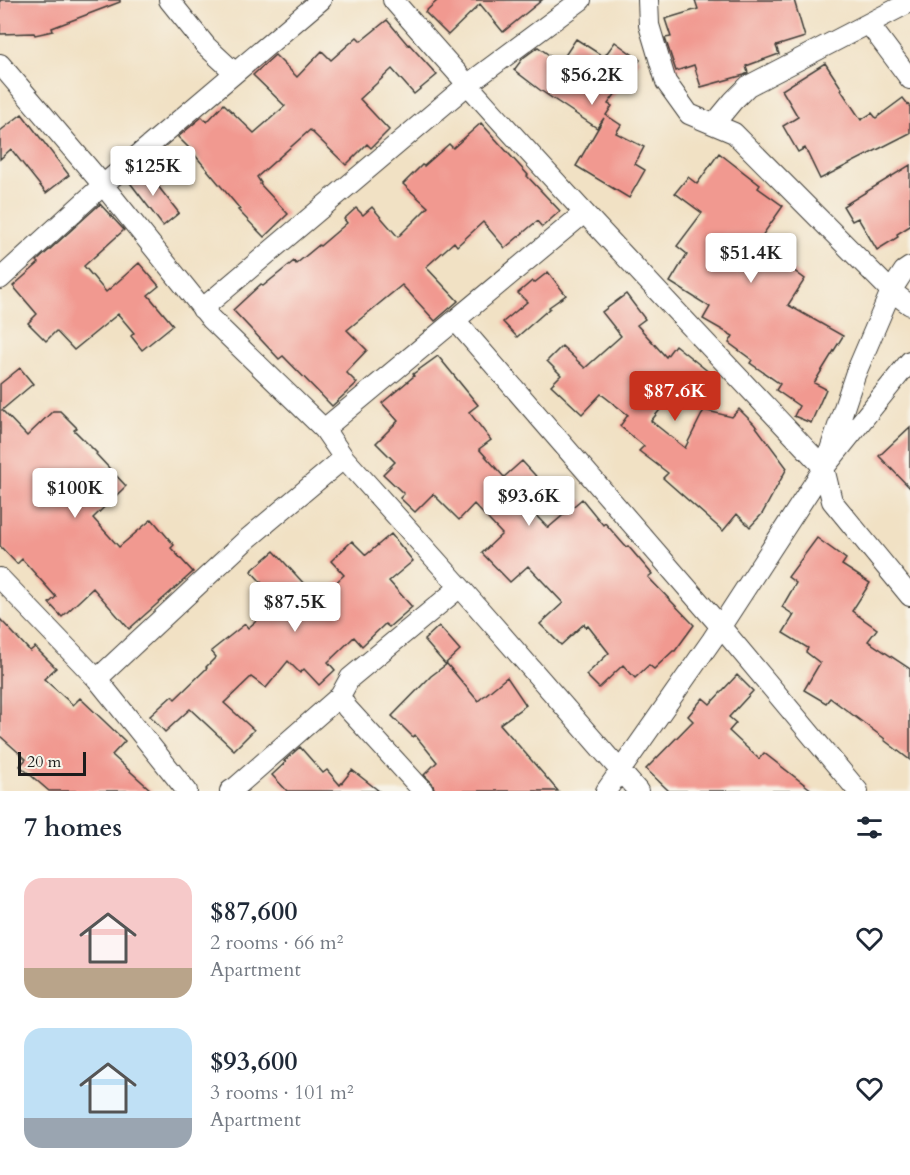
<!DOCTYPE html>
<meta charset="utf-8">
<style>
:root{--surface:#fff;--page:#f2f2f3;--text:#1f2937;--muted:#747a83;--accent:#c8321e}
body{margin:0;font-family:Cardo,serif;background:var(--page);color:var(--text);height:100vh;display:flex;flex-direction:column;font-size:22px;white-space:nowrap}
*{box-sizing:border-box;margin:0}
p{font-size:20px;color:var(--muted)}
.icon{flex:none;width:33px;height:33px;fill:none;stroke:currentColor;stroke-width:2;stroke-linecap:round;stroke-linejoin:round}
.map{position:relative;height:791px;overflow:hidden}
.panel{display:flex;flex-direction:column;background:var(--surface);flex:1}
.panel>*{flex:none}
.scale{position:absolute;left:18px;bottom:15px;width:68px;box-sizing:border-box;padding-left:6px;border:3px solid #1c1c1c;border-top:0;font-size:16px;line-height:21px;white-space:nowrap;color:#1c1c1c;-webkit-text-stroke:4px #f7f3e8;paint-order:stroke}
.price{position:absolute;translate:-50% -51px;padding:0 14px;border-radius:6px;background:#fff;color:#222;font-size:20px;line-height:39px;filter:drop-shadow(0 2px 3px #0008)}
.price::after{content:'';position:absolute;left:50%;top:36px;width:18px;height:14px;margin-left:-9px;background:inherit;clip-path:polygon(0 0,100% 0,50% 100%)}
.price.current{background:var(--accent);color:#fff}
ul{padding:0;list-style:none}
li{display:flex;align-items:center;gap:18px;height:150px;padding:0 24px}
li span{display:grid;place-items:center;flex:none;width:168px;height:120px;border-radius:18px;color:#555}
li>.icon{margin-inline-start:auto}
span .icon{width:72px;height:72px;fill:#fffc;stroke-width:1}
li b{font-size:26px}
h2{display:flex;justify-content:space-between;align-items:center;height:72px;padding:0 24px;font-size:26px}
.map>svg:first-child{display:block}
.building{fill:#f19990}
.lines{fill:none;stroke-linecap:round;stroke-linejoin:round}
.street-casing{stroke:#3c3a35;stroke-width:22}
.street{stroke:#fff;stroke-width:20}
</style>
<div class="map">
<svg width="910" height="791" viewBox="0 0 910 791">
<rect width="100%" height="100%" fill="#f7f3e8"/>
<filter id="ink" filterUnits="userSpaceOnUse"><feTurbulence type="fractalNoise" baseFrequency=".0167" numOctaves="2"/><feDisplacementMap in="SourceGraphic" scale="12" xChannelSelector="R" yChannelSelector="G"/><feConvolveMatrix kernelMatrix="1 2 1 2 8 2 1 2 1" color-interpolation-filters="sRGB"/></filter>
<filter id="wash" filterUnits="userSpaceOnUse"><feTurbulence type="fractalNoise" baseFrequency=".008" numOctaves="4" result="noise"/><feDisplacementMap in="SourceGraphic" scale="24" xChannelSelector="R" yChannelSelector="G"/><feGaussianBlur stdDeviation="1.35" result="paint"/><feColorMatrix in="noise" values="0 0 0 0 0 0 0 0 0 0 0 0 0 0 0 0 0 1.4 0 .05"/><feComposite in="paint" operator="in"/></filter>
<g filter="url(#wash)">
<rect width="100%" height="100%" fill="#f1e1c4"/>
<g id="blocks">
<!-- building -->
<path class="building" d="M0 0H120V2L52 28 53 31 35 35 34 33 0 34Z
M438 0H542L503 32 480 4 448 35 425 12Z
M695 0H794L805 37 776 46 779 54 746 66 748 73 744 75 701 87 694 65 676 71 665 38 671 37 665 19 698 9Z
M387 20 408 45 409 44 437 75 414 94 392 69 360 99 389 130 371 148 367 144 346 165 310 130 257 177 261 183 260 184 288 214 264 237 238 210 240 209 189 148 178 137 202 117 207 122 224 104 254 133 285 106 253 75 275 55 297 77 322 51 331 60 357 37 361 41Z
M576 39 604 57 615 42 640 60 608 104 612 106 606 115 621 125 616 133 644 147 635 164 645 170 629 198 576 166 604 118 597 128 540 90 514 70 523 58 538 47 560 63Z
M825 63 842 89 841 90 861 120 872 113 876 118 903 98 910 107V133L820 179 805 148 798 152 783 126 798 117 782 90Z
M22 114 69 175 46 193 11 149 0 159V131Z
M481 123 528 175 527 176 560 211 542 227 537 221 505 248 483 222 457 246 454 242 426 267 458 301 435 321 402 285 347 330 367 350 346 372 357 383 332 406 283 356 279 359 233 310 261 284 263 286 294 261 296 264 319 245 320 246 347 223 344 219 356 208 363 215 372 207 398 237 428 207 403 184 422 165 424 166 449 144 453 148Z
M719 153 760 185 758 188 783 206 757 243 805 279 788 305 843 336 814 383 826 389 811 423 794 416 799 406 776 390 780 384 750 363 752 360 729 343 733 336 703 319 710 307 670 282 687 254 677 246 702 213 675 193 688 177 697 184Z
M910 165V226L897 234 898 237 877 250 858 218 852 221 843 206Z
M143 167 179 213 163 226 128 180Z
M100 204 124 230 84 266 106 292 139 263 159 286 148 295 173 325 142 350 131 336 134 333 118 314 74 350 56 331 46 341 28 323 37 314 13 286 39 263 37 261Z
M548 272 566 295 549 307 550 308 517 337 503 322 527 302 518 293 532 281 534 283Z
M626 294 645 319 637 325 666 357 675 345 710 373 695 391 683 381 651 421 685 448 704 410 732 417 739 409 754 424 787 468 762 514 750 527 737 514 723 531 663 478 668 473 639 451 644 446 620 426 628 415 601 394 582 414 551 385 561 375 547 361 562 346 585 368 621 336 602 312Z
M438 356 478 405 469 412 491 440 479 449 504 477 522 461 545 486 525 504 548 528 582 499 603 525 605 523 626 547 628 546 652 574 648 577 694 625 675 651H673L654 669 649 665 635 678 623 665 599 688 586 675 609 653 588 626 586 627 584 624 561 645 540 624 563 603 528 566 510 582 482 553 502 534 474 504 459 520 433 494 415 512 400 498 404 494 383 474 395 462 376 443 398 421 382 403 414 376 413 374Z
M20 368 33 384 2 410 27 436 53 411H60L77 428 74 430 97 453 96 454 126 486 93 518 119 547 152 519 174 545 171 548 193 572 129 629 93 588 62 617 49 603 56 597 22 559 17 564 0 546V384Z
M910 427V488L879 456Z
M391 534 413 561 389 581 412 607 389 627 385 624 362 646 354 637 328 662 335 670 319 685 304 669 300 673 288 661 266 688 251 677 224 703 254 730 234 750 190 709 165 732 150 716 172 696 175 699 207 668 206 667 216 657 211 651 245 624 248 628 279 602 251 571 274 551 318 599 344 575 331 561 352 541 366 555Z
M817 538 846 559 842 565 870 583 852 611 877 629 868 641 910 669V760L884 740 885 739 830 698 826 703 804 690 820 663 806 652 808 648 783 633 794 615 782 607 796 583 788 577Z
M0 619 30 651 35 647 56 668 44 679 73 705 80 698 125 741 112 755 152 791H49L20 766 26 759 0 736Z
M439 626 460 650 445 664 424 640Z
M447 664 478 701 507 677 526 705 500 724 558 791H435L432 783 424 775 437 762 415 735 413 737 392 716 431 676Z
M737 675 753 691 729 717 736 723 729 731 759 759 764 753 813 791H669L646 769 693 721 688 716 703 698 710 704Z
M300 747 323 773 327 770 340 785 352 770 379 791H287L272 775 286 762 284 761Z"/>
</g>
</g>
<g filter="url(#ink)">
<use href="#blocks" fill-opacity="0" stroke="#3c3a35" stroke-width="1.5"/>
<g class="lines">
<defs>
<path id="street" d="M169 0 206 46 235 73
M393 0C532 160 679 314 824 468
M648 0 649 25 666 82 689 114 734 133 891 291 910 305
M869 24 910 79
M0 64 103 185 211 319 324 429 344 458 460 587 638 791
M714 124 733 101 748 86 910 2
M910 267 904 271 891 291 855 375 824 468 832 501 910 596
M0 279 103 185 321 0
M202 309 467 85 581 0
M455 320 721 627 858 791
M324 429 584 213
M0 578 97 679 187 791
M97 679 245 541 344 458
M230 791 236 787 340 696
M423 791 347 708 340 696 350 678 460 587
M606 791 712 640 824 468 910 361"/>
</defs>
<!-- street casing -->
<use href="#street" class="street-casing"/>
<!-- street -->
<use href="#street" class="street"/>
</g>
</g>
</svg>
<div class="scale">20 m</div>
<b class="price" style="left:592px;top:106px">$56.2K</b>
<b class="price" style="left:153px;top:197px">$125K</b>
<b class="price" style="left:751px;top:284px">$51.4K</b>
<b class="price current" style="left:675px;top:422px">$87.6K</b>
<b class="price" style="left:75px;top:519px">$100K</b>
<b class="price" style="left:529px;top:527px">$93.6K</b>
<b class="price" style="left:295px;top:633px">$87.5K</b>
</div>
<section class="panel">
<h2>7 homes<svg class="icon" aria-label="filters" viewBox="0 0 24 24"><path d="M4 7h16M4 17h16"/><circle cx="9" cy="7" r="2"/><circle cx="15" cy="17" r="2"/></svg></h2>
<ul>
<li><span style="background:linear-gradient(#f6c9c9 75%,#b9a48a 0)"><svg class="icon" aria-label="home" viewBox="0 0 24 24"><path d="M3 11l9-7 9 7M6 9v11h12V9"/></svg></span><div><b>$87,600</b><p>2 rooms · 66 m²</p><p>Apartment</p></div><svg class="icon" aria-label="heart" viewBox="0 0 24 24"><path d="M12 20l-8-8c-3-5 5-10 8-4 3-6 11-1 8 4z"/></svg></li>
<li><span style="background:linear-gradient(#bfe0f5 75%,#9aa5b1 0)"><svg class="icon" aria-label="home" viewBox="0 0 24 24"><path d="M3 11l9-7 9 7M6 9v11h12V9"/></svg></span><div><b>$93,600</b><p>3 rooms · 101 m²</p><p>Apartment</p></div><svg class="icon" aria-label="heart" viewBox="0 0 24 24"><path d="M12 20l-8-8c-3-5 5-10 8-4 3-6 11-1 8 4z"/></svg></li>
</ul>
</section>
